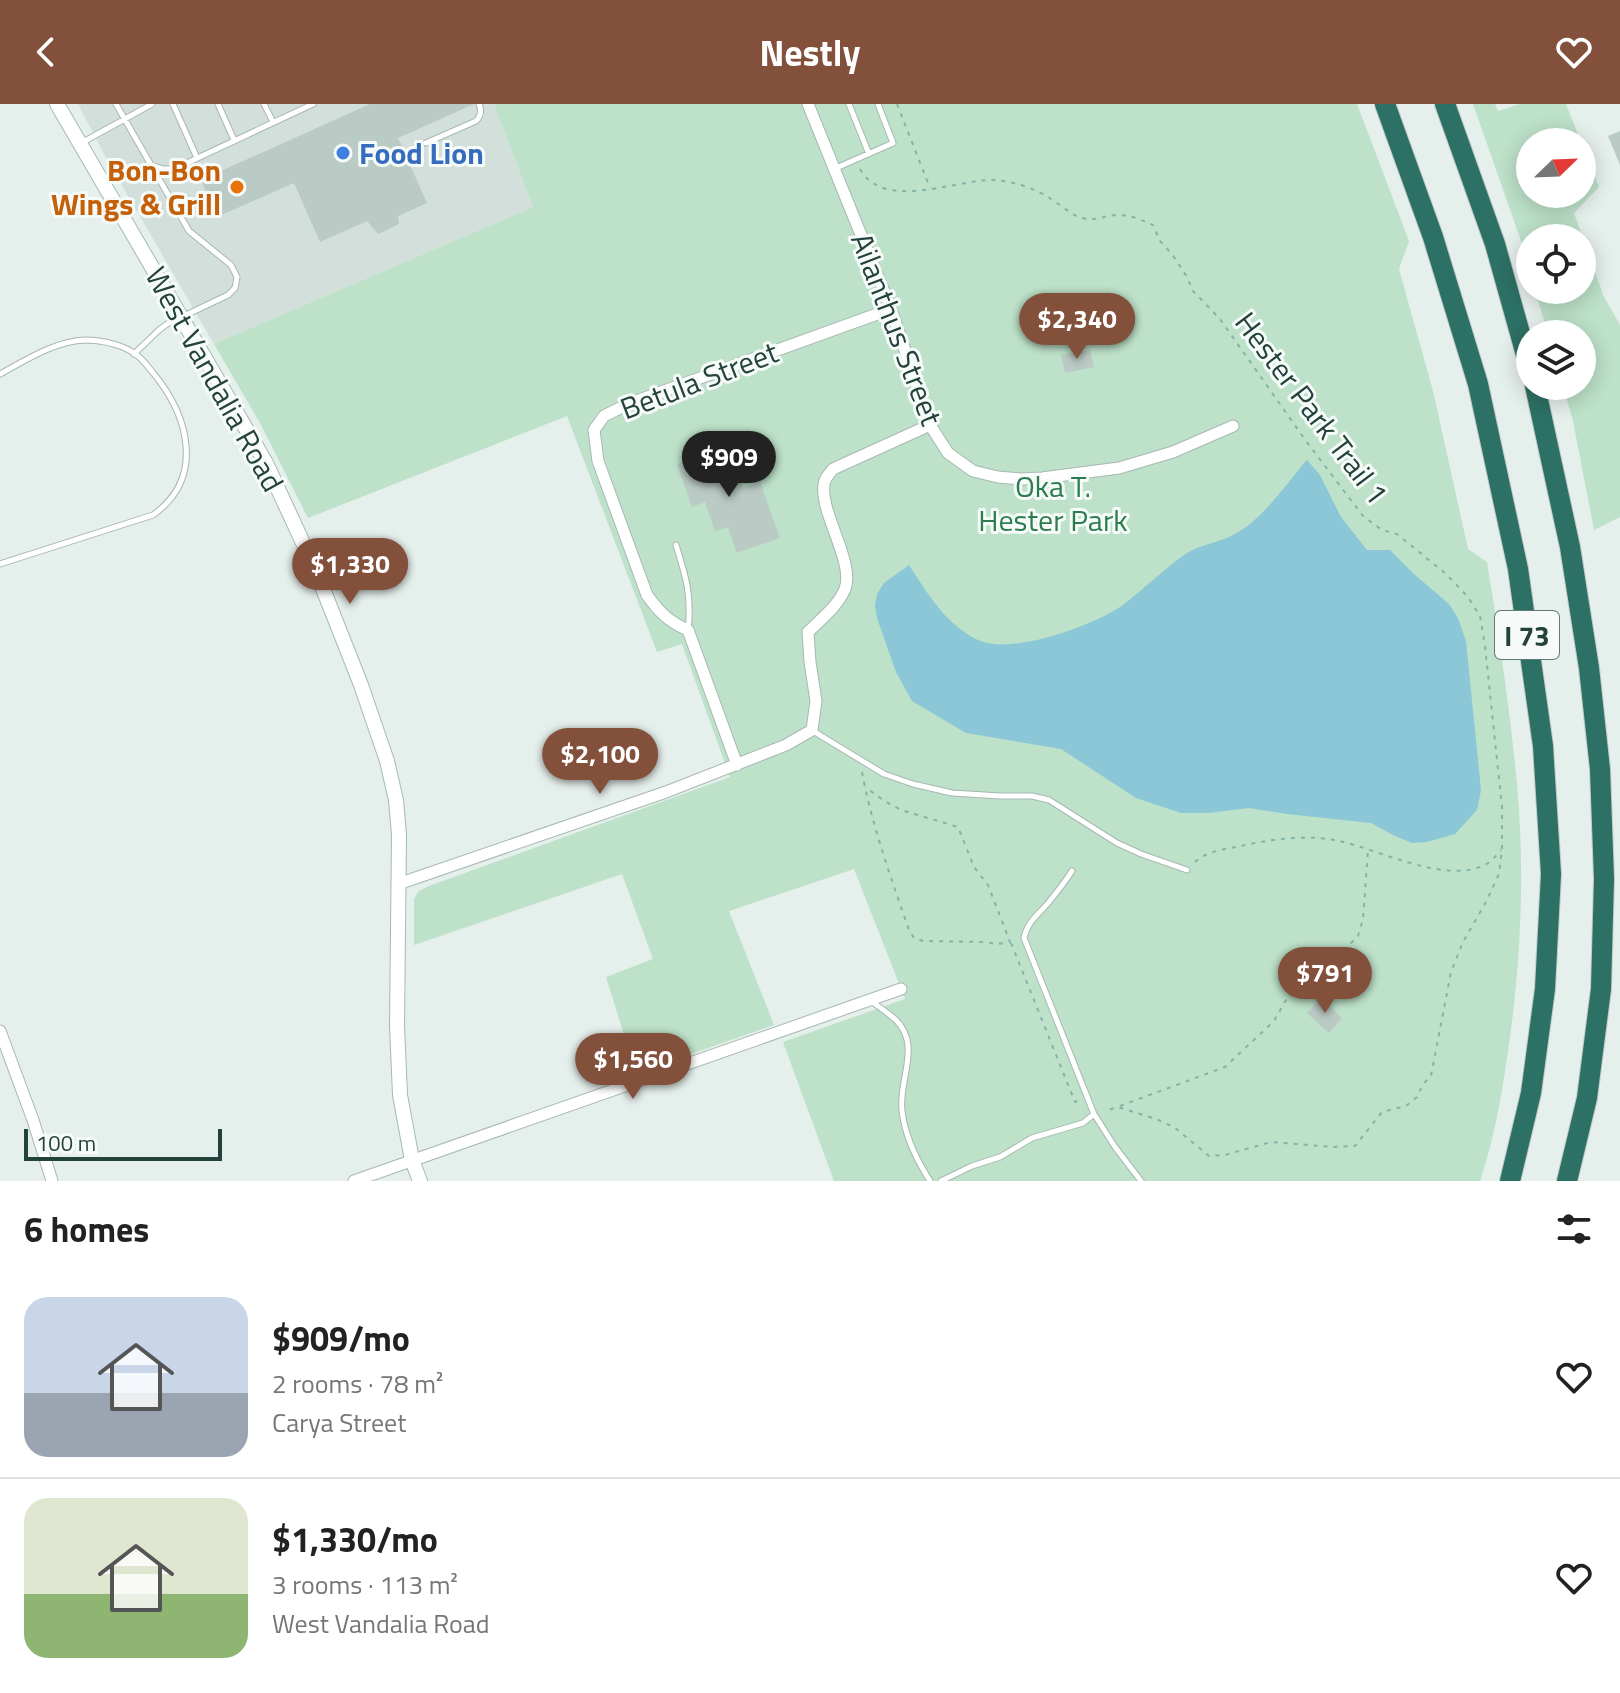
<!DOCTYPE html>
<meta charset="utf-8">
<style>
:root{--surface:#fff;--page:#f6f6f6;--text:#222;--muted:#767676;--line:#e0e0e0;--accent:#82503b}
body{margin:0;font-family:"Titillium Web",sans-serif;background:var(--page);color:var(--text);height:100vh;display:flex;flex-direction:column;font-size:30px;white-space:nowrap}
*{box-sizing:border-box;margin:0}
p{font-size:26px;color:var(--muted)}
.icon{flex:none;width:44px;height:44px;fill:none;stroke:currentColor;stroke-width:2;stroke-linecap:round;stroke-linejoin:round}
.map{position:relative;height:1077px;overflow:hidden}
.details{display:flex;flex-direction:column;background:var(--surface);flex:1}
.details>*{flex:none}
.needle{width:52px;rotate:67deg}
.tools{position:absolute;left:1516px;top:24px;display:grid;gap:16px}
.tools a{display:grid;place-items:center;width:80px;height:80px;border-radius:50%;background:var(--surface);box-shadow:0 4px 20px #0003;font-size:40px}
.scale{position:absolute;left:24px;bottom:20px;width:198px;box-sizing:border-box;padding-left:8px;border:4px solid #23423b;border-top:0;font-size:22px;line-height:28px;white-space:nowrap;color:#23423b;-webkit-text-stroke:6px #f6fbf9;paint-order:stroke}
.price{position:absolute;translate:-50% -68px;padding:0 18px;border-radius:28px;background:var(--accent);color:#fff;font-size:26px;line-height:52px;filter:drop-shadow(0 2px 4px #0008)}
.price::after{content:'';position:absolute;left:50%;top:48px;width:24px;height:18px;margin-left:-12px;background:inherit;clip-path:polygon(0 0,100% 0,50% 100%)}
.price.active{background:#222;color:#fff}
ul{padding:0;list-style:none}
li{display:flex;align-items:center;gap:24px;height:200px;padding:0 24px}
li+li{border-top:2px solid var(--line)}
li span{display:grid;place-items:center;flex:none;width:224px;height:160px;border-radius:24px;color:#555}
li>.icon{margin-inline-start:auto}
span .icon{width:96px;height:96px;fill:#fffc;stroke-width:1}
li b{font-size:34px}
h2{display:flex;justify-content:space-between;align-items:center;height:96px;padding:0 24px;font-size:34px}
header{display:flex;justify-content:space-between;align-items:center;height:104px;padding:0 24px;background:var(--accent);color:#fff;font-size:36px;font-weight:700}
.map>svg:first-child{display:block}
.built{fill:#d3dfda}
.green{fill:#bde1c9}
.water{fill:#8bc7d6}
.building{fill:#bacac4}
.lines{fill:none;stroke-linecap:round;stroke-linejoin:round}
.lane-casing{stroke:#a7b8b3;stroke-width:7}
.street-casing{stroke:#a7b8b3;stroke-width:13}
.secondary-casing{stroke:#a3bbb4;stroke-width:16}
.highway-casing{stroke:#c1cac8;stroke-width:22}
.path{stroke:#84b4a7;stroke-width:2;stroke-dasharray:4 6;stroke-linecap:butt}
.lane{stroke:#fff;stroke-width:5}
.street{stroke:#fff;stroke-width:11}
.secondary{stroke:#fff;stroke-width:14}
.highway{stroke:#2d7065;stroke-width:20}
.shop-dot{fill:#3f7fe0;stroke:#f6fbf9;stroke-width:3}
.food-dot{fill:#e8710a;stroke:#f6fbf9;stroke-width:3}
.labels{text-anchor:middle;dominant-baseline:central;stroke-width:6;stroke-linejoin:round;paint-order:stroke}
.shield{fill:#f6fbf9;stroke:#627a74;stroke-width:2}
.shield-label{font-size:28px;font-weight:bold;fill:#23423b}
.shop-label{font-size:30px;font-weight:bold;fill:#366cbe;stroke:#f6fbf9;text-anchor:start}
.food-label{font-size:30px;font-weight:bold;fill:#c56008;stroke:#f6fbf9;text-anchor:end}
.street-label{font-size:30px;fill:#23423b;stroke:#f6fbf9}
.park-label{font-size:30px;fill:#2b7c4e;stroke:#f6fbf9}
</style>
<header><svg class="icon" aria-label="back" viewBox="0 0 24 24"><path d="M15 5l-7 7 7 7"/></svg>Nestly<svg class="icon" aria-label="heart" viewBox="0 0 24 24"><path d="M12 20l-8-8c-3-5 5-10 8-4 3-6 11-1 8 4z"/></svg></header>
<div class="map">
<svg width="1620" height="1077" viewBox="0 0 1620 1077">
<rect width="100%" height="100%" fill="#e5efeb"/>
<!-- built -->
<path class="built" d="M78 0H494L533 103 214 240 105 52Z"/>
<!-- green -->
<path class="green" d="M494 0H1357L1409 137 1399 165 1433 287 1468 445 1487 458C1499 532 1510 606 1517 680 1525 769 1521 859 1508 947 1502 990 1494 1035 1480 1077H834L783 938 905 895 854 765 729 807 774 921 636 969 606 873 653 855 622 770 414 841V795L419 787 429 782 730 673 682 540 657 548 567 312 308 414 260 319 214 240 533 103Z
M1473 0H1495L1498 7 1520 0H1566L1581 38H1530V90H1582V39L1599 83 1574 109 1604 193 1620 221V413L1594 426 1573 317 1563 282H1582V230H1548L1535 186H1582V134H1530V168L1520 134Z"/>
<!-- water -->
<path class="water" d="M1307 356 1320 371 1341 413 1367 446H1390L1414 470 1449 500 1458 514 1466 537 1481 686 1477 706 1455 730 1427 738 1412 739 1395 732 1371 719 1287 710 1249 704 1208 709H1181L1136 694 1061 645 966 629 912 597 896 568 877 514 875 501 877 490 884 479 909 461C928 490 946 521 978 536 1011 552 1095 521 1123 501 1144 485 1163 466 1184 451 1200 440 1219 439 1235 430 1263 415 1286 380 1307 356Z"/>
<!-- building -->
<path class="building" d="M370 0H474L398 34 427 99 398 112 399 120 378 130 367 117 320 138 294 79 217 113 201 76Z
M1620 27V61L1608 32Z
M1090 246 1094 263 1065 269 1061 251Z
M727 342 743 384 760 378 780 434 737 449 728 423 715 427 705 398 692 403 677 360Z
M1321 894 1342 914 1329 929 1307 909Z"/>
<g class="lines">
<defs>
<path id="lane" d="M116 0 151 61 163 65H174L313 0
M173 0 197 54
M218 0 234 36
M264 0 273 18
M849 0 869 50
M83 38 152 0
M426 39 476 17C481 12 482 7 479 0
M834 65 893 39 878 0
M134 250 159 226 167 220 228 191 235 184 237 173 231 161 189 127 151 61
M0 270C26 256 55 237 85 236 102 236 125 241 138 252 144 257 149 264 154 270 189 313 205 374 153 411L0 460
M676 441C686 473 692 492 688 526
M813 627 884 670 913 680 952 689 1000 692H1032L1049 696 1117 739 1141 750 1187 766
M1072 767C1065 778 1057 788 1049 798 1038 811 1027 818 1024 834L1094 1010 1115 1043 1141 1077
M871 897C879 903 888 909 896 916 922 942 898 976 902 1007 905 1033 916 1055 930 1077
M941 1077 972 1062 1000 1053 1032 1034 1083 1019 1094 1010"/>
<path id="street" d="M808 0 891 205 930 321 948 349 973 367 998 373 1021 375 1042 374 1119 364 1173 348 1233 322
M737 661 688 526C669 518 659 508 647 491L598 357 594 326 604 312 628 300 891 205
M398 780 666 688 786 641 812 626 816 597 810 558 808 528C821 515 838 502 845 485 855 459 820 409 824 381 824 375 829 370 833 365L930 321
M0 927 33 1016 52 1077
M354 1077 901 885"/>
<path id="secondary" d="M57 0 266 359 316 467 361 581 387 657 396 696 399 731 397 922 400 991 412 1056 420 1077"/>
<path id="highway" d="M1385 0 1433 133 1478 280 1518 465 1543 642 1551 770 1545 885 1531 989 1510 1077
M1445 0 1495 140 1530 265
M1535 282 1570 443 1589 564 1600 665 1604 775 1601 885 1587 994 1567 1077"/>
</defs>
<!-- lane casing -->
<use href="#lane" class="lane-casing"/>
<!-- street casing -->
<use href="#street" class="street-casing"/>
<!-- secondary casing -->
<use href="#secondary" class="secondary-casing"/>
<!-- highway casing -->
<use href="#highway" class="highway-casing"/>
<!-- path -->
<path class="path" d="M897 0 930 84
M860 65C884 108 957 75 993 76 1012 77 1035 84 1051 95 1061 101 1071 111 1082 114 1095 118 1105 111 1118 111 1131 111 1142 116 1153 121L1160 137 1172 150 1187 173 1193 187 1220 215 1306 337 1363 412 1382 426 1397 430 1446 470 1468 493 1480 512 1485 542 1502 703V745L1499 770 1486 798 1463 838 1451 868 1431 972 1423 980 1417 993 1406 1002 1382 1008 1355 1042 1334 1043 1271 1038 1225 1051 1209 1052 1174 1023 1156 1015 1118 1003 1105 1007
M862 668C872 722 891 774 909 826L914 834 923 837 985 838 998 840 1010 838 988 781 974 763 958 723 901 706 883 696 865 683
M1195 758C1207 747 1225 745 1241 742 1272 735 1307 730 1339 737 1378 745 1450 783 1488 759 1493 756 1497 750 1501 746
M1011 839 1075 998 1077 997
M1120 1002 1225 963 1274 917 1290 889 1344 846 1358 832 1363 815 1368 746"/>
<!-- lane -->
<use href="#lane" class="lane"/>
<!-- street -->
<use href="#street" class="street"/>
<!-- secondary -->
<use href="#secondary" class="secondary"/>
<!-- highway -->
<use href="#highway" class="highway"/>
</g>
<!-- markers -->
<circle class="shop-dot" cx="343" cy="49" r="8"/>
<circle class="food-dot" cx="237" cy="83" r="8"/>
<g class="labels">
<!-- shield labels -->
<rect class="shield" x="1495" y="507" width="64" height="48" rx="6"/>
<g class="shield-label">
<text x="1527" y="531">I 73</text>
</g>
<!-- shop labels -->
<g class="shop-label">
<text x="359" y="49">Food Lion</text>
</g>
<!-- food labels -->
<g class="food-label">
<text x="221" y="66">Bon-Bon<tspan x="221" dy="34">Wings &amp; Grill</tspan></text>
</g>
<!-- street labels -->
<g class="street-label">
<text transform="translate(897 225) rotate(69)">Ailanthus Street</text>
<text transform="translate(215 275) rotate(61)">West Vandalia Road</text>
<text transform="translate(699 276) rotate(-21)">Betula Street</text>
<text transform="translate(1312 304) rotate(53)">Hester Park Trail 1</text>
</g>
<!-- park labels -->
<g class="park-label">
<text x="1053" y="382">Oka T.<tspan x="1053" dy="34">Hester Park</tspan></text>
</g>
</g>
</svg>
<div class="tools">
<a><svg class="needle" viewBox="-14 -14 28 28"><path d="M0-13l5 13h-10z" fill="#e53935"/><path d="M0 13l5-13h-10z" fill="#767676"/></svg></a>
<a><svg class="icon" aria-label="locate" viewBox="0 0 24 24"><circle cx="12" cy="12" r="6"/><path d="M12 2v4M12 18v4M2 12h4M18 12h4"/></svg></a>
<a><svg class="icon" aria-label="layers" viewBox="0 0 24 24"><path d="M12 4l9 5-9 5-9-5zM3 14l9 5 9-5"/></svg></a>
</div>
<div class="scale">100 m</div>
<b class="price" style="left:1077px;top:257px">$2,340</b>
<b class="price active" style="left:729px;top:395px">$909</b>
<b class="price" style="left:350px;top:502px">$1,330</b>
<b class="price" style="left:600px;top:692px">$2,100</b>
<b class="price" style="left:1325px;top:911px">$791</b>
<b class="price" style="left:633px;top:997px">$1,560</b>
</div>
<section class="details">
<h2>6 homes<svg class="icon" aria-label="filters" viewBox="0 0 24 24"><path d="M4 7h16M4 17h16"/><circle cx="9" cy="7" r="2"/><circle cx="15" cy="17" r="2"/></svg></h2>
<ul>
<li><span style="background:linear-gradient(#c9d6e8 60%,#9aa5b1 0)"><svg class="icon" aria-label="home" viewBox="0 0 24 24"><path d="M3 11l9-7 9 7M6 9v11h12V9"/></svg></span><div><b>$909/mo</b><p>2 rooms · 78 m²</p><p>Carya Street</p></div><svg class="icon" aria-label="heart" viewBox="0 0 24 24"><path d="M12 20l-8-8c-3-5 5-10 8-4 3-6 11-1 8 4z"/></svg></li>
<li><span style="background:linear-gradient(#dfe7d0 60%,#8fb573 0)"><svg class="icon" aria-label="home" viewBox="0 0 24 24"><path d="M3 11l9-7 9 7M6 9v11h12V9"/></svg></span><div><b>$1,330/mo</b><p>3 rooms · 113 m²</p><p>West Vandalia Road</p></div><svg class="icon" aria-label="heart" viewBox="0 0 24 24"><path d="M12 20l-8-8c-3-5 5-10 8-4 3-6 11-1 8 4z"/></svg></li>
</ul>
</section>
